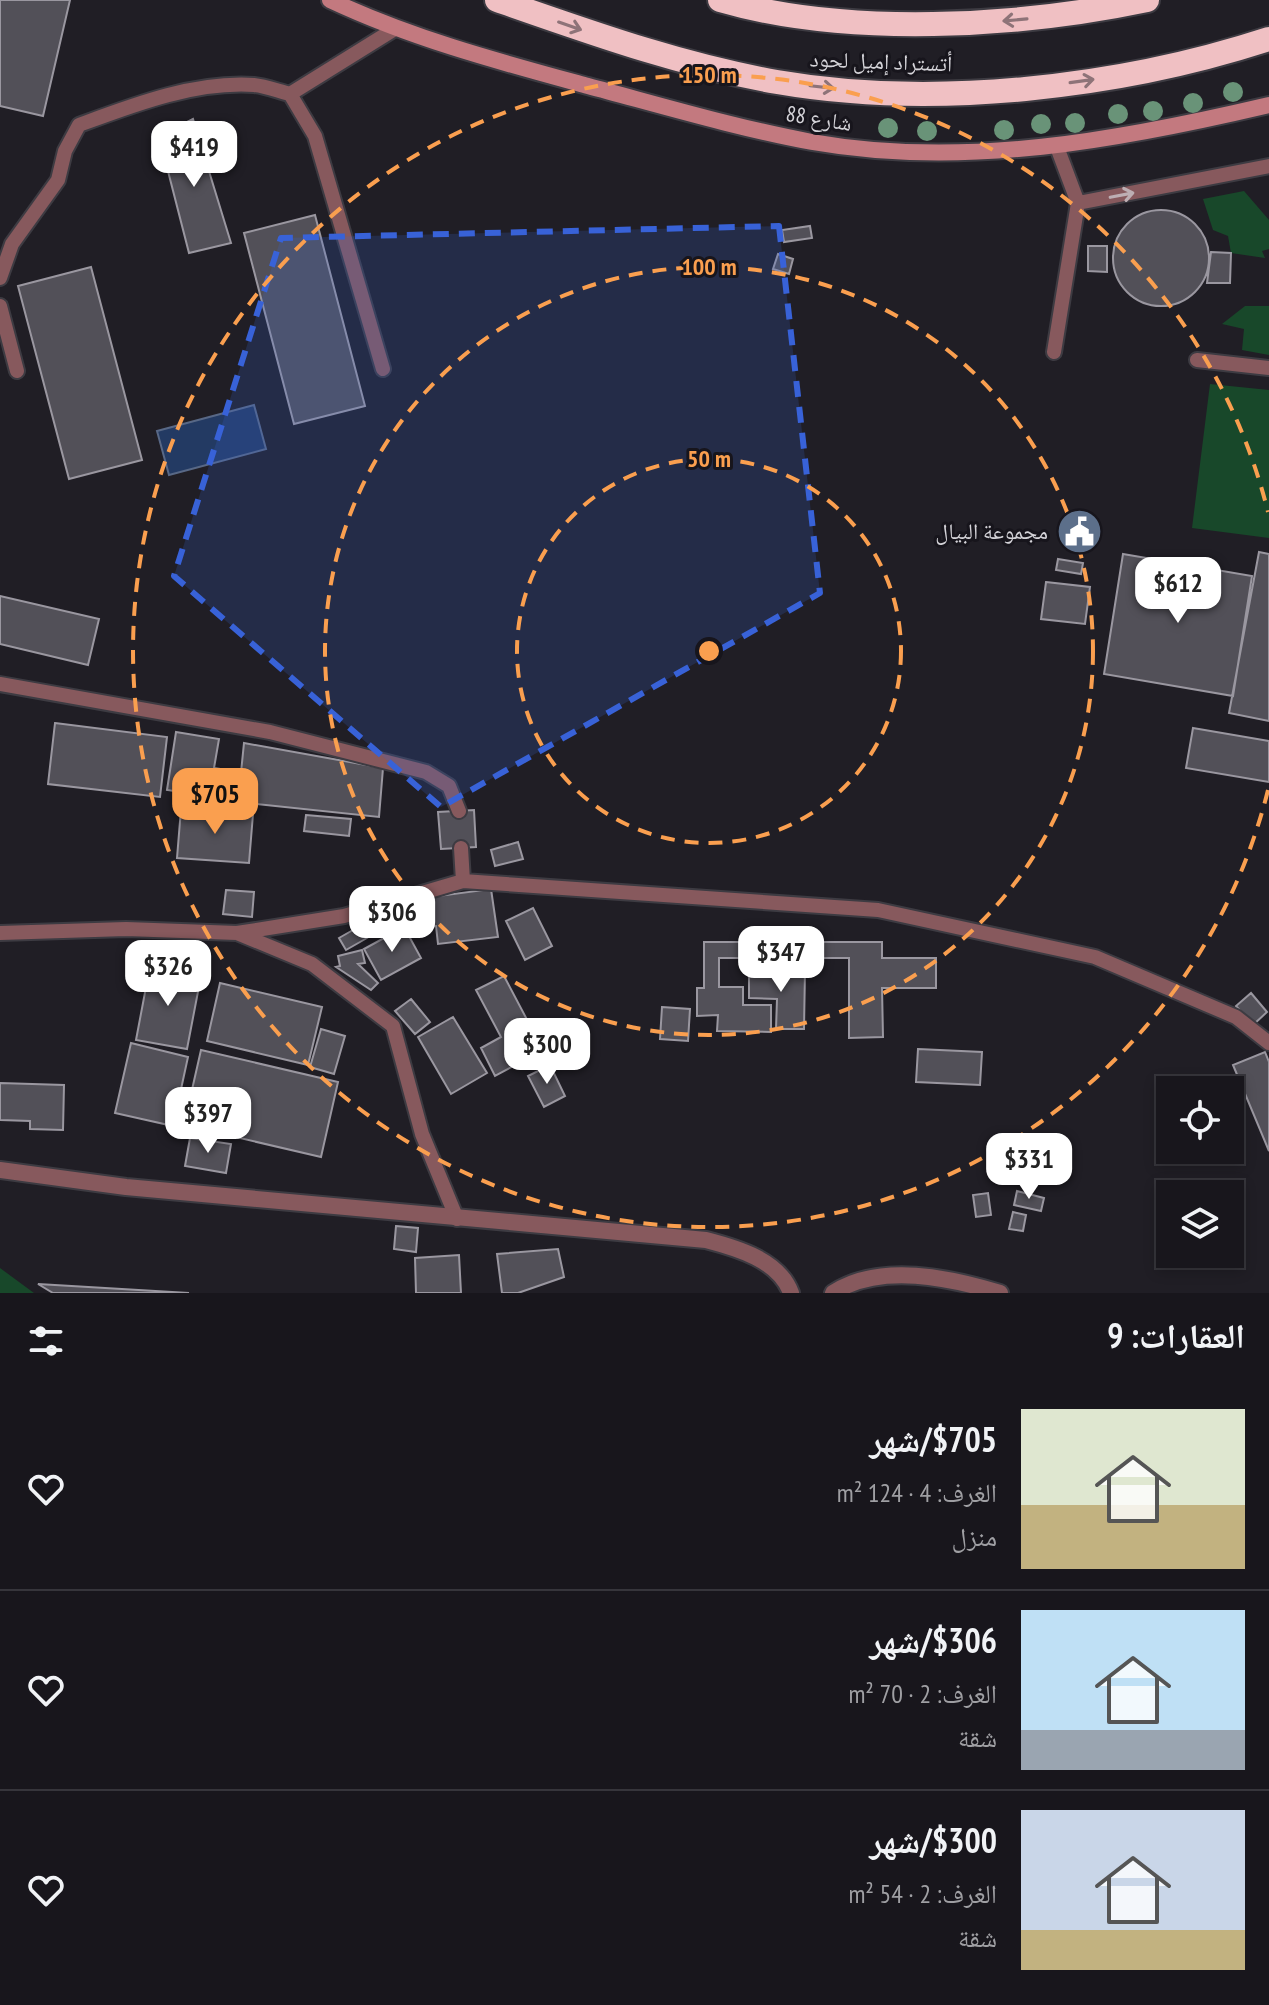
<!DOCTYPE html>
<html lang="ar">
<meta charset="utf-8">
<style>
:root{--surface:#18161c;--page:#211f25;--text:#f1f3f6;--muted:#9f9fa3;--line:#36353b;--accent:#fa9f4f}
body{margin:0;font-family:"PT Sans Narrow","Noto Naskh Arabic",sans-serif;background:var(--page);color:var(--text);direction:rtl;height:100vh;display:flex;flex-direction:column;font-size:30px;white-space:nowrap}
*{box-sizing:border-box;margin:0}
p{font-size:26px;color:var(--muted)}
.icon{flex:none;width:44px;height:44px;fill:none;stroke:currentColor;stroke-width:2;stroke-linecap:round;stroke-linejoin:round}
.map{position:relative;height:1293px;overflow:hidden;direction:ltr}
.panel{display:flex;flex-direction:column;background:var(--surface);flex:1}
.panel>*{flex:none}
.fabs{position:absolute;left:1156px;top:1076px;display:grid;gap:16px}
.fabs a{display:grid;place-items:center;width:88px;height:88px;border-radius:0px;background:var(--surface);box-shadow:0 4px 12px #0003,0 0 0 2px var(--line);font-size:40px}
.price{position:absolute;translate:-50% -68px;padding:0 18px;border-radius:16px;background:#fff;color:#222;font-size:26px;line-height:52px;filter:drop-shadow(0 2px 4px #0008)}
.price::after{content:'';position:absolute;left:50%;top:48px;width:24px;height:18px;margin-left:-12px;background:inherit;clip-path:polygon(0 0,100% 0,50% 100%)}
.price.active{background:var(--accent);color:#111}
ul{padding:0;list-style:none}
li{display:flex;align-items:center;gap:24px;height:200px;padding:0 24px}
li+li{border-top:2px solid var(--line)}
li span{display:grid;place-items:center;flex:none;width:224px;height:160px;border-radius:0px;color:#555}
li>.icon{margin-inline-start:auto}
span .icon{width:96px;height:96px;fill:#fffc;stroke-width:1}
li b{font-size:34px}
h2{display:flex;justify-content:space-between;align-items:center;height:96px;padding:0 24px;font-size:34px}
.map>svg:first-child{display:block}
.green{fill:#18482a}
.water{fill:#233a63;stroke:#586886;stroke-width:2}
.building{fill:#525058;stroke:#9a97a0;stroke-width:2}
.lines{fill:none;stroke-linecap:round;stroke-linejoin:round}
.lane-casing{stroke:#3d3b42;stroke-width:18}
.street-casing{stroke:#3d3b42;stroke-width:20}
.secondary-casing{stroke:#3d3b42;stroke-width:20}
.highway-casing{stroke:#3d3b42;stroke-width:28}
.lane{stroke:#87595d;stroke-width:14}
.street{stroke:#87595d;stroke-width:16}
.secondary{stroke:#c3797f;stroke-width:16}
.highway{stroke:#f0c0c3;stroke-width:24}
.tree{fill:#699378}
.oneway{stroke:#8e7378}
.oneway2{stroke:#bdaeb3}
.marked{fill:#3862d8;fill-opacity:0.2;stroke:#3862d8;stroke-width:6;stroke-dasharray:16 10;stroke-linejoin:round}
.ring{fill:none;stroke:#fa9f4f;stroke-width:4;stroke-dasharray:14 10}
.labels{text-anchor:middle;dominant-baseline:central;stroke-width:6;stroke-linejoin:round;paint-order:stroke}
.street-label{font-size:22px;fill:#d4d3d8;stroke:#17151c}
.poi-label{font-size:22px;fill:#d4d3d8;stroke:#17151c;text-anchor:end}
.centre{fill:#fa9f4f;stroke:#17151c;stroke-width:4}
.ring-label{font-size:24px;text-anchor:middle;font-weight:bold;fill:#fa9f4f;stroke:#17151c;stroke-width:6;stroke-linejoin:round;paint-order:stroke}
</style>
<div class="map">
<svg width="1269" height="1293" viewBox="0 0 1269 1293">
<rect width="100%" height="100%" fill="#201e25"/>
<!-- green -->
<path class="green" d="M1244 191 1269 220V249L1262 251 1265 258 1231 253 1228 236 1213 230 1203 199Z
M1245 306H1269V355L1242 350 1244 329 1222 324Z
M1210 384 1269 390V538L1192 528Z
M0 1268 34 1293H0Z"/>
<!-- water -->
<path class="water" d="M254 405 266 449 169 475 157 431Z"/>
<!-- building -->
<path class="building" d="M0 0H70L43 116 0 106Z
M193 119 231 243 189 253 159 136Z
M1113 258a48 48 0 1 1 96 0a48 48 0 1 1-96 0Z
M315 215 365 406 294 424 244 233Z
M810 226 812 238 784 242 782 230Z
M1088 246H1107V272L1088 271Z
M1211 252 1231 253 1230 283H1207Z
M778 254 793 259 789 274 773 269Z
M91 267 142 460 69 479 18 286Z
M1259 552 1269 554V721L1229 713Z
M1123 554 1252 576 1233 696 1104 674Z
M1058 559 1083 563 1081 574 1056 570Z
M1046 582 1090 587 1085 624 1041 619Z
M0 596 99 619 88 665 0 644Z
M55 723 167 737 160 797 48 784Z
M1193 728 1269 741V782L1186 768Z
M176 732 219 739 214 768 221 769 216 797 167 790Z
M244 743 383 768 379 817 238 802Z
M181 809 253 814 249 863 177 858Z
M474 810 476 847 441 849 438 812Z
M306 815 351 819 349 836 304 831Z
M518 842 523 859 495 866 491 850Z
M491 889 498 937 438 944 436 926 427 927 423 898Z
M226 890 254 892 252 917 223 914Z
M533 908 552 946 525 960 506 921Z
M360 926 367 938 346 950 339 938Z
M404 927 421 958 381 980 364 949Z
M704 942H882V958H936V988H882L883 1037 849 1038V958H719V987H743V1005H771V1032L717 1031 718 1015 697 1016V988H704Z
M362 950 365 963 358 964 378 983 371 990 336 967 340 966 338 956Z
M150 966 201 976 187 1049 136 1040Z
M749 969 805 970 804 1029H776L777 999 749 998Z
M504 976 543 1050 495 1076 481 1048 501 1037 476 990Z
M220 983 322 1007 308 1065 207 1041Z
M1251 993 1267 1012 1253 1025 1236 1006Z
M411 999 430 1022 415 1034 395 1011Z
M662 1007 690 1009 688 1041 660 1039Z
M453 1017 487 1073 451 1094 418 1037Z
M321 1029 345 1036 334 1074 310 1067Z
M131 1043 188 1057 173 1126 115 1113Z
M918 1049 982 1052 980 1085 916 1082Z
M201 1050 338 1082 321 1157 184 1125Z
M1265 1052 1269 1062V1151L1233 1065Z
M550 1065 565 1096 544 1107 528 1076Z
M0 1083 64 1085 63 1130 30 1129V1121L0 1120Z
M190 1138 231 1144 226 1173 185 1166Z
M1017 1191 1044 1198 1041 1211 1014 1205Z
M988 1193 991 1215 976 1217 973 1195Z
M1013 1212 1026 1215 1023 1231 1009 1229Z
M396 1226 418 1228 416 1252 394 1249Z
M558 1249 564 1277 518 1293H502L497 1254Z
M459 1255 461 1293H416L415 1258Z
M38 1284 189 1293H53Z"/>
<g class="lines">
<defs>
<path id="lane" d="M290 94 315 136 383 369
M1057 147 1078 203 1269 166
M0 278 12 244 58 180 65 151 79 125C133 105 195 81 254 85 265 86 278 91 290 94L393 30
M0 306 17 371
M1054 352 1078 203
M1197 360 1269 368
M0 684 270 732 426 772 449 786 459 811
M461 848 463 881
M0 933 126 929 237 933 344 916 463 881 878 910 1095 957 1236 1017 1269 1043
M237 933 312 964 393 1026 422 1134 457 1219"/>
<path id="street" d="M0 1170 126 1187 706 1240C737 1248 779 1260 791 1293
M833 1293C880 1262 951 1278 1000 1293"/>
<path id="secondary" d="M330 0C413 39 500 62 588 86 663 106 737 128 812 142 965 169 1120 140 1269 105"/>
<path id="highway" d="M497 0C589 32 680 65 777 82 933 109 1119 88 1269 39
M720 0C847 37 1019 27 1147 0"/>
</defs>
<!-- lane casing -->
<use href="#lane" class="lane-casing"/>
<!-- street casing -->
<use href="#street" class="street-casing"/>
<!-- secondary casing -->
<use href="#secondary" class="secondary-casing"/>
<!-- highway casing -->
<use href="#highway" class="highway-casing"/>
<!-- lane -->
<use href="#lane" class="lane"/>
<!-- street -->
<use href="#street" class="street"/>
<!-- secondary -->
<use href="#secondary" class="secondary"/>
<!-- highway -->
<use href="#highway" class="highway"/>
</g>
<!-- trees -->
<g class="tree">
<circle cx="1233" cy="92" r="10"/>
<circle cx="1193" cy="103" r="10"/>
<circle cx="1153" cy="111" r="10"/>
<circle cx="1118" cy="114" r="10"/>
<circle cx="1075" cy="123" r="10"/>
<circle cx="1041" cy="124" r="10"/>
<circle cx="888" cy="128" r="10"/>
<circle cx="1004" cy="130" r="10"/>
<circle cx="927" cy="131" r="10"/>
</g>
<!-- one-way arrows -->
<defs><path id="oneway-shaft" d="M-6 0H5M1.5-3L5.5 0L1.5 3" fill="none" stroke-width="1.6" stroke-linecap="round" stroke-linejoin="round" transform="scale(2)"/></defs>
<g class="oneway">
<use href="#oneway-shaft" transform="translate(1015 20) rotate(175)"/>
<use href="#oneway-shaft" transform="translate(570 26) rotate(19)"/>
<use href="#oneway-shaft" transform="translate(1082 81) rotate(-8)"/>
<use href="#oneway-shaft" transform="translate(822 87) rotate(6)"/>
</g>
<use class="oneway2" href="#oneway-shaft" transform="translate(1122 195) rotate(-11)"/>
<!-- marked area -->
<path class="marked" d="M779 226 820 593 441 807 174 576 281 238Z"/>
<!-- distance rings -->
<g class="ring">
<circle cx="709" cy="651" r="192"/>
<circle cx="709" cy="651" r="384"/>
<path d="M1268 790A576 576 0 1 1 1268 512"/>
</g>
<!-- icons -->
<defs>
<symbol id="civic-disc" viewBox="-11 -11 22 22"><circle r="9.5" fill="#5c6f8a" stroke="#17151c"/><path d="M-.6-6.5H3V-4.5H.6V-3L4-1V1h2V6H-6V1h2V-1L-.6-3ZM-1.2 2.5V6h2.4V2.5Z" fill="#fff"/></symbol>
</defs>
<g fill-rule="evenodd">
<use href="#civic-disc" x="1054" y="506" width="51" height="51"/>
</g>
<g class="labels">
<!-- street labels -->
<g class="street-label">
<text transform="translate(881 61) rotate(2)">أتستراد إميل لحود</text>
<text transform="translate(819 118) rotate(9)">شارع 88</text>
</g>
<!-- poi labels -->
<g class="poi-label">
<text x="1048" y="531">مجموعة البيال</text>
</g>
</g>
<circle cx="709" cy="651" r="12" class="centre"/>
<g class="ring-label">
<text x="709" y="83">150 m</text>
<text x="709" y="275">100 m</text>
<text x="709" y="467">50 m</text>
</g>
</svg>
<div class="fabs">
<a><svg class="icon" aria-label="locate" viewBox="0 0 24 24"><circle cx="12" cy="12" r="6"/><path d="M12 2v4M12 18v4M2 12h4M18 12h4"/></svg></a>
<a><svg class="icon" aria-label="layers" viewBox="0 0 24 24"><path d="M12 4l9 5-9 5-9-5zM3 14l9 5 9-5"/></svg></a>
</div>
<b class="price" style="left:194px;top:189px">$419</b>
<b class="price" style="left:1178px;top:625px">$612</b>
<b class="price active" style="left:215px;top:836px">$705</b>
<b class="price" style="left:392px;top:954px">$306</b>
<b class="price" style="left:781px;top:994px">$347</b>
<b class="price" style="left:168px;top:1008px">$326</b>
<b class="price" style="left:547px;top:1086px">$300</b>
<b class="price" style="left:208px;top:1155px">$397</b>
<b class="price" style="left:1029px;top:1201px">$331</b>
</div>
<section class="panel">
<h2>العقارات: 9<svg class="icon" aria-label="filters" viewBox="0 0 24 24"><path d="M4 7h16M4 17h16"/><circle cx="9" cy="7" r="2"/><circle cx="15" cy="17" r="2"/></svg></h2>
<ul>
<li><span style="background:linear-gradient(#dfe7d0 60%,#c2b280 0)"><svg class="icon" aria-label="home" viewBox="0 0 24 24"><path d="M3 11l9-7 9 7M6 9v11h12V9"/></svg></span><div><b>$705/شهر</b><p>الغرف: 4 · 124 m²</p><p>منزل</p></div><svg class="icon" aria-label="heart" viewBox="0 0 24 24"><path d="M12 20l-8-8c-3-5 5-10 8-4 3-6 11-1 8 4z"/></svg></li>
<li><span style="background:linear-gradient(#bfe0f5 75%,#9aa5b1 0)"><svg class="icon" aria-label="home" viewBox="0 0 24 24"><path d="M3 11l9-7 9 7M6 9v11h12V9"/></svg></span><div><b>$306/شهر</b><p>الغرف: 2 · 70 m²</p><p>شقة</p></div><svg class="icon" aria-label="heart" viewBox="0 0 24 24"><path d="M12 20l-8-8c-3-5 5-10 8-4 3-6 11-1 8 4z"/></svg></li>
<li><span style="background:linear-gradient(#c9d6e8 75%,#c2b280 0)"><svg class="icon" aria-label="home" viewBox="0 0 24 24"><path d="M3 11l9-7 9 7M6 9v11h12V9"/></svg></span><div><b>$300/شهر</b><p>الغرف: 2 · 54 m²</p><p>شقة</p></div><svg class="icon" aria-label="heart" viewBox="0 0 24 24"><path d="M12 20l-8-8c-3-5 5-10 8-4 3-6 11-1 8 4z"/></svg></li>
</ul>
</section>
